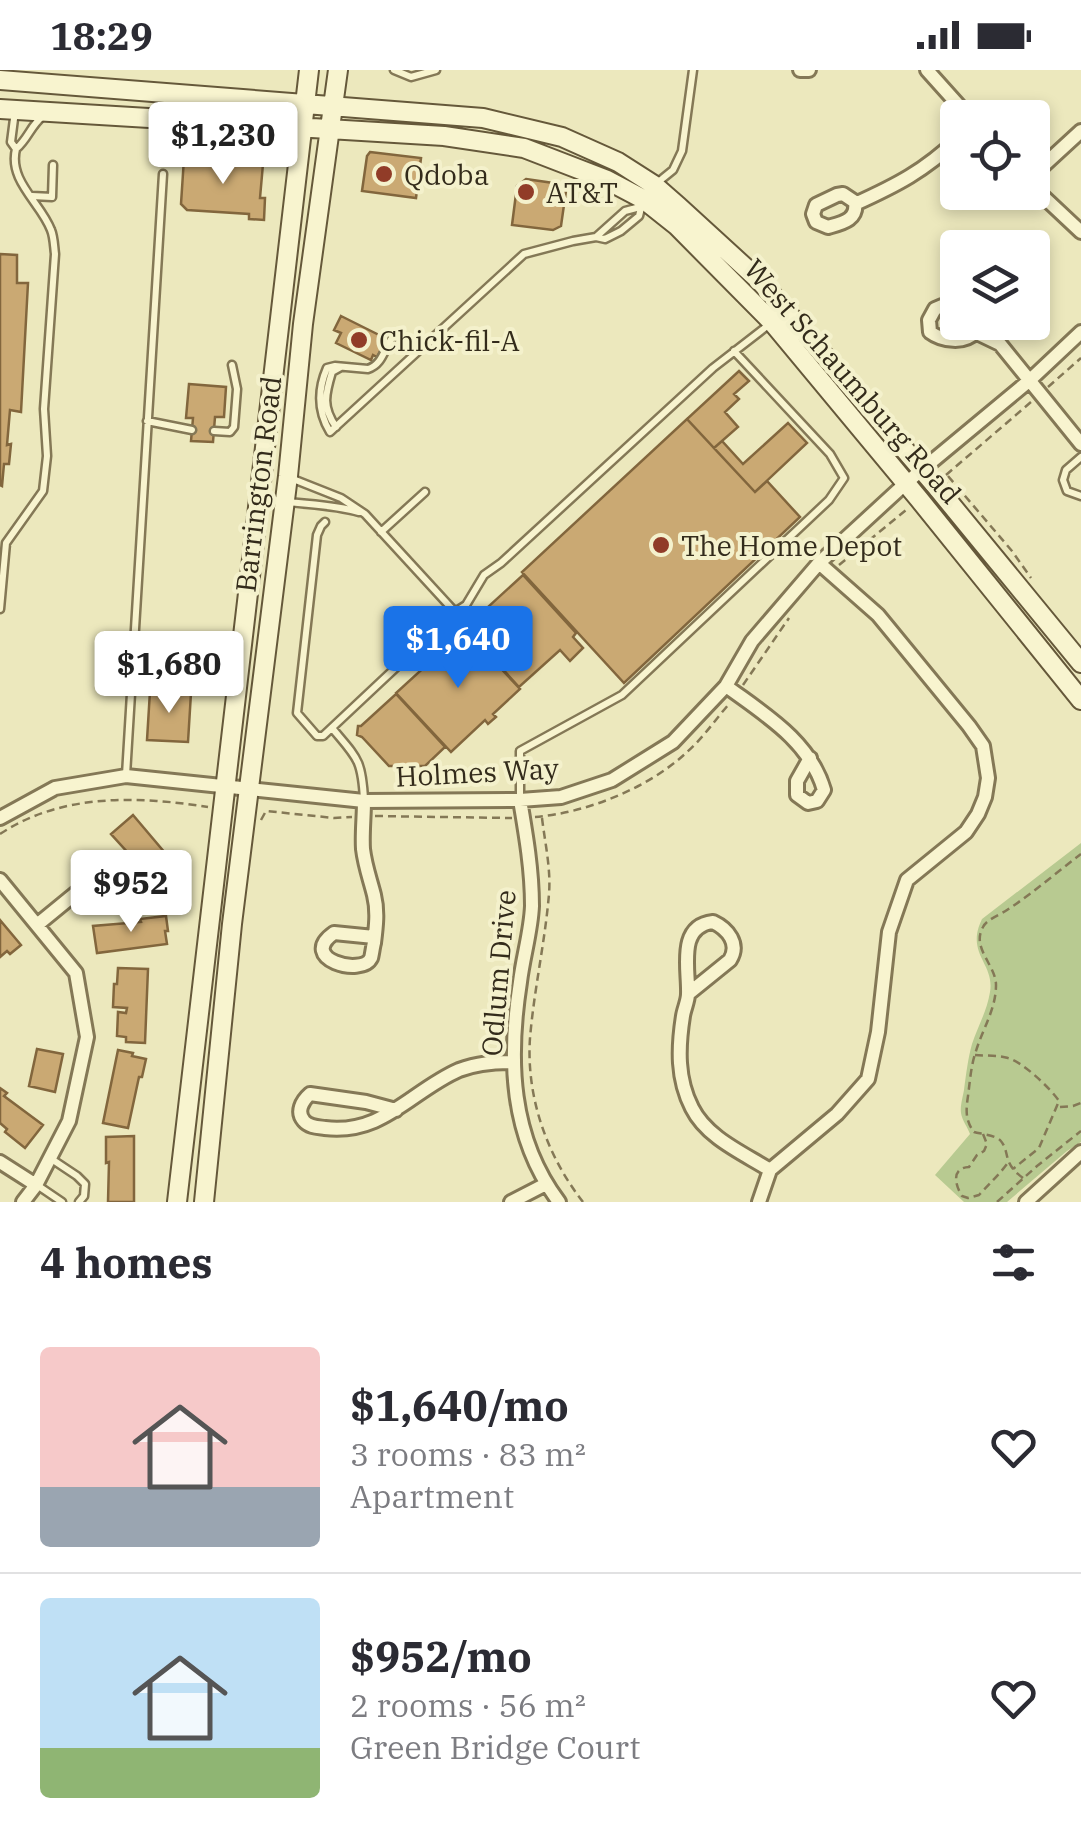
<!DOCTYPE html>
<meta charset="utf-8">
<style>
:root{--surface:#fff;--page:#f7f7f7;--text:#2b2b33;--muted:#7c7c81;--line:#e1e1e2;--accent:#1a73e8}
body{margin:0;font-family:"IBM Plex Serif",serif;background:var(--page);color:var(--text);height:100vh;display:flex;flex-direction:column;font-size:38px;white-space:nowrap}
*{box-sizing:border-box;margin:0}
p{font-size:32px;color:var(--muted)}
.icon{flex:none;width:55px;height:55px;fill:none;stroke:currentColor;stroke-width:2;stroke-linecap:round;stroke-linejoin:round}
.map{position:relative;height:1132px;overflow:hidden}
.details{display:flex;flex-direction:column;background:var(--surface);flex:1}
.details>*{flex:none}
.fabs{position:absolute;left:940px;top:30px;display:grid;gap:20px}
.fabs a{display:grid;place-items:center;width:110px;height:110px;border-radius:10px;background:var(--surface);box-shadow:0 5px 15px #0003;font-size:50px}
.price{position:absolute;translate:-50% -85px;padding:0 22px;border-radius:10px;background:#fff;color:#222;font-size:32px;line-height:65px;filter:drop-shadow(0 2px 5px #0008)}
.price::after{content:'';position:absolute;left:50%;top:60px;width:30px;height:22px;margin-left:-15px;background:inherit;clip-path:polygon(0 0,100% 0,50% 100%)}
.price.current{background:var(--accent);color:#fff}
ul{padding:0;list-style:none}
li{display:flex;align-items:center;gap:30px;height:250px;padding:0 40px}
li+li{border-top:2px solid var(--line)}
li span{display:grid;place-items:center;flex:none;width:280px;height:200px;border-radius:10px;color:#555}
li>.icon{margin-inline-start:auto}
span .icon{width:120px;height:120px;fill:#fffc;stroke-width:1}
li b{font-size:42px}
h2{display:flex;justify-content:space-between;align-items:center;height:120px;padding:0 40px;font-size:42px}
.status{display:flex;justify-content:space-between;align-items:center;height:70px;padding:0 50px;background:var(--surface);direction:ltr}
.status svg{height:28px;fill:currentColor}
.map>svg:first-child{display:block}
.green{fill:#b8ca91}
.building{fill:#caa973;stroke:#82663d;stroke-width:2.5}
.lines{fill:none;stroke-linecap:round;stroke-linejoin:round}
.service-casing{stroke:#847856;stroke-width:11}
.minor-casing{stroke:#847856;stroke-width:18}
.secondary-casing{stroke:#65583a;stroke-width:22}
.path{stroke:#847856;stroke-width:2.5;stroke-dasharray:8 5;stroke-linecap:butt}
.service{stroke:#f8f4cf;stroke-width:6}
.minor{stroke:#f8f4cf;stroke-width:12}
.secondary{stroke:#f8f4cf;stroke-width:18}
.poi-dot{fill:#913c28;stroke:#f4f1cc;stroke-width:4}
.labels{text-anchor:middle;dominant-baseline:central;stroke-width:8;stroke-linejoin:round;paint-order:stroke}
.poi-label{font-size:28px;fill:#332b1b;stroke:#f4f1cc;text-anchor:start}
.street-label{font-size:28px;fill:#332b1b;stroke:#f4f1cc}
</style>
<div class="status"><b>18:29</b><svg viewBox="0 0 49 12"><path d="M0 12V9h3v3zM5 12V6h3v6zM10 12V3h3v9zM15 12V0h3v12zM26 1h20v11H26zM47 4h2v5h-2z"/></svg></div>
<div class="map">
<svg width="1081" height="1132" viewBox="0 0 1081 1132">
<rect width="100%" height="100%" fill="#ece8bd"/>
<!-- green -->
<path class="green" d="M1081 773V1072L1067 1081 1007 1132H964L935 1105 970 1064C968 1058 962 1050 961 1043 960 1036 963 1026 964 1020 966 1005 968 988 972 974 978 956 987 941 990 922 995 893 965 884 982 849Z"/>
<!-- building -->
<path class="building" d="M370 82 421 88 416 128 362 121 367 86Z
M184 88 263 94 260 128H265L264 150 249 149V144L187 140 181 134Z
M526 109 560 114 566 121 561 156 553 160 512 155 517 116Z
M0 184 17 185V213H28L21 342 10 340 7 375 11 374 9 394H4L2 416 0 415Z
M341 246 383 267 380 273 384 274 377 287 373 285 371 290 336 273 341 263 334 260Z
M739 301 749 311 734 324 739 329 725 342 738 357 714 378 687 349Z
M189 314 226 317 224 347H215L213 372 191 371 193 348H186Z
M687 349 755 422 767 411 800 447 624 613 522 502Z
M788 353 807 373 755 422 714 378 722 371 743 394Z
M523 505 576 563 573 567 583 578 570 591 560 580 519 617 465 558Z
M465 560 520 619 493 644 496 647 488 654 485 650 451 682 396 623Z
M150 621 191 623 188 672 147 670Z
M396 624 445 677 425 696H389L362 667 357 665 358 656H361Z
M133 745 171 790 169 792 178 802 160 818 111 764Z
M166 846 168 861H165L167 874 97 883 93 856 141 852 140 849Z
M0 850 21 875 10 884 7 881 0 887Z
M118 898 148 899 145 973 126 972V967L117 966 118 942 126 943 127 938 113 937 114 914H117Z
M37 979 63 984 55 1022 29 1016Z
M118 980 133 983 132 986 146 989 142 1007H139L128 1058 103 1053Z
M0 1018 7 1023 4 1026 43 1055 25 1078 5 1062 7 1059 0 1053Z
M134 1066V1132H108L109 1092 106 1093V1067Z"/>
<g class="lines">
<defs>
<path id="service" d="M394 0 411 7 436 0
M16 79C28 69 31 55 43 46
M657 113 673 100 682 81 693 0
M32 126 52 127 53 95
M596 167 625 141 640 137
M416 283 401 264H395C384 276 384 294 368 299L335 296 327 298C317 321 318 342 330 362L524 184 573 171 596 167 605 169 621 161 639 146 643 130
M147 351 192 360
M336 357C322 337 325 325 332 302L341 297
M214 361 230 362 234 357 237 319 232 295
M1081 387 1066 400 1063 410 1067 421 1081 426
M293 409 341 428 365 444 455 542
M263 428C295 435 328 433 359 442
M325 452 321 456 317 465 297 643 317 666H323L455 542 466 535 484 505 501 493 713 298 771 253
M381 462 425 422
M0 539 6 473 43 421 47 386 44 339 55 184C54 177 54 167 51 160 41 133 8 111 16 79L11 72 15 41
M332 658C357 688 362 689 364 730
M126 705 163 104
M520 730V681L622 625 829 430 844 408 830 384 734 281
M122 824 166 830
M50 1088 77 1106 85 1114 84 1126 79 1132
M37 1115 62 1132"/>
<path id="minor" d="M800 0H809
M927 0 970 48
M1032 106 1081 61
M1032 116 1081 162
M843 124 855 132C858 150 842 153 828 157L816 152 813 144 816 135 837 125Z
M855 134C897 115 924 101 958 69
M958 238 942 236 935 239 929 250 930 262C942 271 965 274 975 262
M975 262 1000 274 1081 374
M726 616C764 644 810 671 824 720L817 731 808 733 797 725V711L810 688
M520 730C526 765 532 800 532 836 531 861 523 887 520 912 508 989 510 1067 559 1132
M364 731C364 747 362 763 363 779 365 796 370 809 374 825 378 841 376 857 374 873 373 876 372 885 371 888 362 907 297 889 334 863L374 867
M0 748 55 718 126 706 364 731 520 730 561 727 612 710 673 672 726 616 752 571 819 493 906 413 1030 310 1081 262
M107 799 120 805 122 820C112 834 92 836 81 822L83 807 91 801Z
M0 810 76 903 87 967 69 1051 36 1115 23 1132
M37 855 81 819
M688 924 730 890C740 874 728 859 713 852 677 856 689 899 688 924 688 931 684 939 683 946 678 978 677 1009 692 1038 707 1068 743 1083 770 1100
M396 1040 366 1032 310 1024C302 1031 296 1042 304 1051 309 1057 318 1057 325 1058 383 1065 411 1021 459 1000 477 993 494 992 513 992
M0 1092 36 1115
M511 1132 546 1114
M759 1132 770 1100 837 1044 868 1009 878 962 889 862 907 810 966 762 978 744 985 727 988 708 983 676 969 656 878 545 819 493
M1026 1132 1081 1082"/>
<path id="secondary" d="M0 10 483 48 562 67 618 92 654 115 678 136 760 211 935 415 1081 593
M0 39 444 66 524 78 607 110 643 129 677 156 772 252 919 429 1081 630
M177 1132 309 0
M204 1132 232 854 288 406 303 254 338 0"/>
</defs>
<!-- service casing -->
<use href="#service" class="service-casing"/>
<!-- minor casing -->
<use href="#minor" class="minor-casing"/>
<!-- secondary casing -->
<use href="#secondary" class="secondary-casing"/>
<!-- path -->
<path class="path" d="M1048 317 1081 288
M946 405 1031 332
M948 406 1012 481 1031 508
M839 495 906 440
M743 615 789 548
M375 746 512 748
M535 747C586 743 649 718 687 682 703 668 715 650 729 634
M542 748C545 773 551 799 549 824 545 872 534 920 530 968 526 1027 547 1086 583 1132
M261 750 266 741 334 748 352 747
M0 764C62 723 138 726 208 737
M975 985C986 986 998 985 1008 988 1023 992 1051 1019 1059 1031L1039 1078 1013 1099
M1060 1037 1073 1036 1081 1033
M983 1064 987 1074 984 1081 977 1085 969 1097C951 1098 955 1115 962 1126L968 1128 979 1125C989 1114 998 1106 1007 1094
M1023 1108C1001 1092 1011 1082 1000 1070 994 1065 981 1064 974 1062 965 1050 966 1040 968 1026 970 1011 971 995 976 981 983 958 996 939 996 915 996 895 971 878 983 857 987 849 1000 845 1007 840 1033 823 1057 802 1081 784
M997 1132 1037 1096 1081 1061"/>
<!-- service -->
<use href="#service" class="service"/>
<!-- minor -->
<use href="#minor" class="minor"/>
<!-- secondary -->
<use href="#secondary" class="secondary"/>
</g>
<!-- markers -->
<g class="poi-dot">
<circle cx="384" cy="104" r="10"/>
<circle cx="526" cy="122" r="10"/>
<circle cx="359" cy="270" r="10"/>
<circle cx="661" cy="475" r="10"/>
</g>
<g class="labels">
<!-- poi labels -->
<g class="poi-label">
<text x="404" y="104">Qdoba</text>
<text x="546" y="122">AT&amp;T</text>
<text x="379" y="270">Chick-fil-A</text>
<text x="681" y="475">The Home Depot</text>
</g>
<!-- street labels -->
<g class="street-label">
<text transform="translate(853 311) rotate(49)">West Schaumburg Road</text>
<text transform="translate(258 414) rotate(-83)">Barrington Road</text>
<text transform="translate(477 702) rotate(-3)">Holmes Way</text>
<text transform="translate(498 903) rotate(-85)">Odlum Drive</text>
</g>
</g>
</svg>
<div class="fabs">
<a><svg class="icon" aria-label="locate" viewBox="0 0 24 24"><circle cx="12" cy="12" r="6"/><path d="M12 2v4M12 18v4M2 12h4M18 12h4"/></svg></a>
<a><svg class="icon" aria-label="layers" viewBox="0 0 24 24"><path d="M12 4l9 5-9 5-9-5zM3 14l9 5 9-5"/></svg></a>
</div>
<b class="price" style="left:223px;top:117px">$1,230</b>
<b class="price current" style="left:458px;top:621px">$1,640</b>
<b class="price" style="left:169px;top:646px">$1,680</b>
<b class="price" style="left:131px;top:865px">$952</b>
</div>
<section class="details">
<h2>4 homes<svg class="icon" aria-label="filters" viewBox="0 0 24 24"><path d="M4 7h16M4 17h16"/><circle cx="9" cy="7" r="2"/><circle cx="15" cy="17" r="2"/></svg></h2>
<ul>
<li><span style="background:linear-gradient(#f6c9c9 70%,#9aa5b1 0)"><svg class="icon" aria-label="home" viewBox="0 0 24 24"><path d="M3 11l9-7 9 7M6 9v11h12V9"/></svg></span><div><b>$1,640/mo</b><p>3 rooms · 83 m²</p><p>Apartment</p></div><svg class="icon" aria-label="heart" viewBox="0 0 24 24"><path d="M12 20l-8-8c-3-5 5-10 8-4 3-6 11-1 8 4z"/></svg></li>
<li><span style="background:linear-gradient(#bfe0f5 75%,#8fb573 0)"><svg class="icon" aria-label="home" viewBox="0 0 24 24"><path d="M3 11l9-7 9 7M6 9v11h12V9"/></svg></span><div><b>$952/mo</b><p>2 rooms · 56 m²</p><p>Green Bridge Court</p></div><svg class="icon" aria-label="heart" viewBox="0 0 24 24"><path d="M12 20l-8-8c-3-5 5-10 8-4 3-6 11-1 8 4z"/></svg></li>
</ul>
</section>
